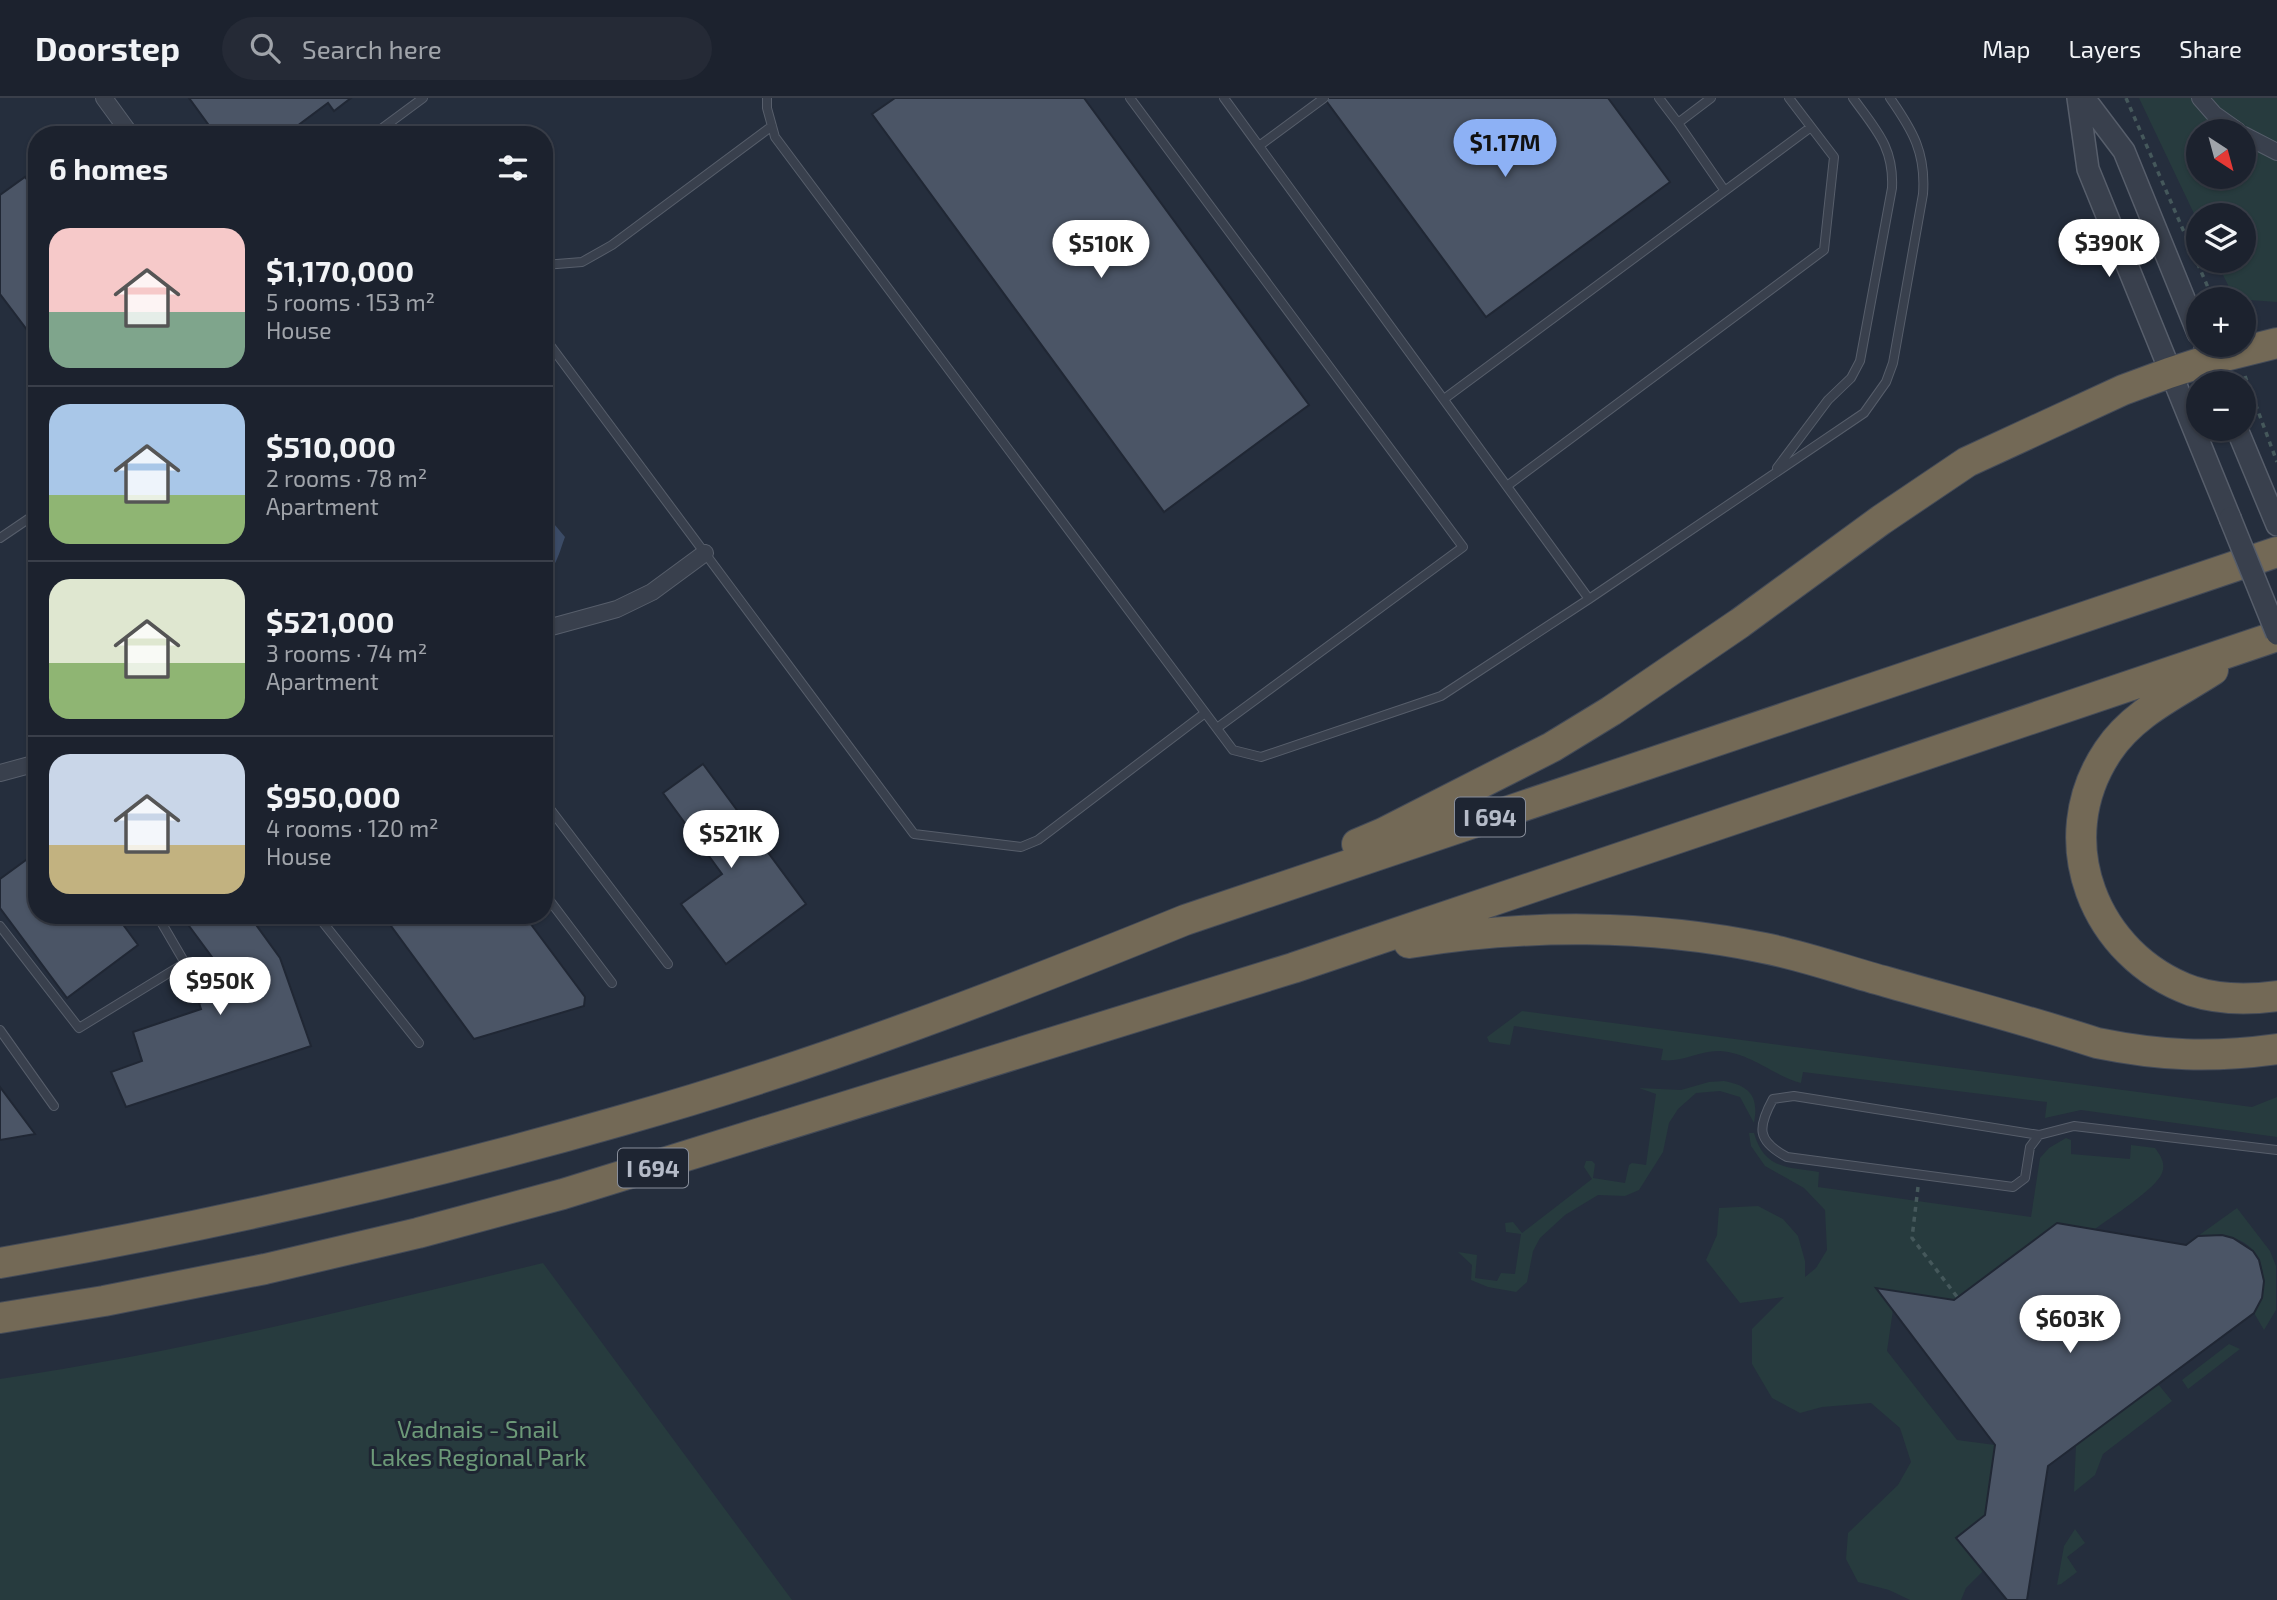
<!DOCTYPE html>
<meta charset="utf-8">
<style>
:root{--surface:#1c222e;--page:#252a36;--text:#f1f3f6;--muted:#a0a4aa;--line:#3a3f4a;--accent:#8db1f5}
body{margin:0;font-family:"Exo 2",sans-serif;background:var(--page);color:var(--text);height:100vh;display:flex;flex-direction:column;font-size:26px;white-space:nowrap}
*{box-sizing:border-box;margin:0}
p{font-size:23px;color:var(--muted)}
.icon{flex:none;width:38px;height:38px;fill:none;stroke:currentColor;stroke-width:2;stroke-linecap:round;stroke-linejoin:round}
.map{position:relative;flex:1;overflow:hidden}
.drawer{position:absolute;left:28px;top:28px;width:525px;height:798px;display:flex;flex-direction:column;background:var(--surface);border-radius:28px;box-shadow:0 2px 5px #0004,0 0 0 2px var(--line)}
.drawer>*{flex:none}
.needle{width:46px;rotate:144deg}
.fabs{position:absolute;left:2186px;top:21px;display:grid;gap:14px}
.fabs a{display:grid;place-items:center;width:70px;height:70px;border-radius:50%;background:var(--surface);box-shadow:0 2px 5px #0004,0 0 0 2px var(--line);font-size:35px}
.price{position:absolute;translate:-50% -60px;padding:0 16px;border-radius:24px;background:#fff;color:#222;font-size:23px;line-height:46px;filter:drop-shadow(0 2px 4px #0008)}
.price::after{content:'';position:absolute;left:50%;top:42px;width:21px;height:16px;margin-left:-10px;background:inherit;clip-path:polygon(0 0,100% 0,50% 100%)}
.price.on{background:var(--accent);color:#111}
ul{padding:0;list-style:none}
li{display:flex;align-items:center;gap:21px;height:175px;padding:0 21px}
li+li{border-top:2px solid var(--line)}
li span{display:grid;place-items:center;flex:none;width:196px;height:140px;border-radius:21px;color:#555}
li>.icon{margin-inline-start:auto}
span .icon{width:84px;height:84px;fill:#fffc;stroke-width:1}
li b{font-size:30px}
h2{display:flex;justify-content:space-between;align-items:center;height:84px;padding:0 21px;font-size:30px}
header{display:flex;align-items:center;gap:42px;box-sizing:border-box;height:98px;padding:0 35px;background:var(--surface);border-bottom:2px solid var(--line)}
header strong{font-size:33px}
nav{display:flex;gap:38px;margin-inline-start:auto;font-size:24px}
.search{width:490px;height:63px;background:var(--page);display:flex;align-items:center;gap:18px;box-sizing:border-box;padding:0 24px;border-radius:38px;color:var(--muted);font-size:26px}
.map>svg:first-child{display:block}
.green{fill:#273b3e;fill-rule:evenodd}
.water{fill:#3b4b66}
.building{fill:#4b5566;stroke:#202734;stroke-width:2}
.lines{fill:none;stroke-linecap:round;stroke-linejoin:round}
.service-casing{stroke:#575e6b;stroke-width:10}
.minor-casing{stroke:#575e6b;stroke-width:18}
.tertiary-casing{stroke:#575e6b;stroke-width:24}
.motorway-casing{stroke:#444b58;stroke-width:32}
.path{stroke:#45585b;stroke-width:3.5;stroke-dasharray:5 5;stroke-linecap:butt}
.service{stroke:#39404d;stroke-width:8}
.minor{stroke:#39404d;stroke-width:16}
.tertiary{stroke:#39404d;stroke-width:21}
.motorway{stroke:#736956;stroke-width:30}
.tertiary-bridge-casing{stroke:#575e6b;stroke-width:24;stroke-linecap:butt}
.tertiary-bridge{stroke:#39404d;stroke-width:21}
.labels{text-anchor:middle;dominant-baseline:central;stroke-width:6;stroke-linejoin:round;paint-order:stroke}
.shield{fill:#1e2532;stroke:#888e9b;stroke-width:2}
.shield-label{font-size:23px;font-weight:bold;fill:#b5bbc8}
.park-label{font-size:24px;fill:#6c9978;stroke:#1e2532}
</style>
<header>
<strong>Doorstep</strong>
<div class="search"><svg class="icon" aria-label="search" viewBox="0 0 24 24"><circle cx="10" cy="10" r="6"/><path d="M15 15l6 6"/></svg>Search here</div>
<nav><a>Map</a><a>Layers</a><a>Share</a></nav>
</header>
<div class="map">
<svg width="2277" height="1502" viewBox="0 0 2277 1502">
<rect width="100%" height="100%" fill="#252e3d"/>
<!-- green -->
<path class="green" d="M2139 0H2277V204L2235 201 2216 163H2244V117H2198V124ZM2198 33H2244V79H2198Z
M1522 913 2252 1009 2277 999V1039L2081 1012 2045 1020 2047 1004 1803 974 1801 985C1772 977 1751 955 1720 953 1700 952 1682 965 1661 962L1663 951 1514 928 1510 947 1489 944 1487 939Z
M1724 983C1750 988 1759 998 1754 1025L1740 999 1720 993 1696 995 1678 1011 1669 1025 1663 1054 1639 1092 1625 1098 1598 1097 1565 1117 1540 1140 1533 1153 1527 1184 1516 1194 1488 1189 1471 1182 1472 1167 1458 1154 1477 1157 1475 1180 1497 1183 1501 1175 1515 1176 1521 1136 1506 1134 1505 1125 1513 1124 1522 1135 1592 1081 1584 1069 1586 1063H1592L1595 1066 1593 1080 1625 1085 1629 1067 1632 1065 1646 1067 1656 996 1639 990 1681 992 1709 984Z
M1749 1035H1754C1764 1071 1787 1069 1819 1074L1818 1089 2031 1119 2040 1060 2049 1050 2066 1040 2071 1042V1056L2130 1061 2131 1047 2155 1050C2160 1057 2166 1065 2162 1075 2156 1091 2110 1120 2095 1131L2057 1125 1954 1202 1876 1190 1893 1212 1887 1253 1957 1342 1995 1347 1985 1417 1956 1440 1983 1473 1966 1490 1961 1502H1910L1889 1492 1858 1484 1846 1461 1848 1435 1898 1387 1911 1364 1900 1330 1871 1305 1822 1309 1800 1315 1772 1300 1752 1266V1231L1784 1199 1740 1205 1706 1162 1717 1137 1719 1110 1758 1108 1783 1121 1798 1138 1805 1163V1179L1816 1170 1827 1152 1825 1112 1804 1090 1765 1068 1751 1048Z
M2237 1110 2270 1153 2276 1168V1212L2264 1232 2254 1215C2271 1183 2266 1145 2225 1138 2216 1137 2207 1138 2198 1138Z
M543 1165 792 1502H0V1281C183 1254 364 1208 543 1165Z
M2229 1246 2240 1251 2188 1291 2182 1282Z
M2158 1286 2172 1303 2103 1356 2095 1377 2074 1394 2076 1347Z
M2075 1431 2085 1445 2067 1459 2077 1474 2061 1486 2057 1487 2064 1448Z"/>
<!-- water -->
<path class="water" d="M544 414 565 439C560 452 556 471 544 478Z"/>
<!-- building -->
<path class="building" d="M189 0H351L334 13 328 5 285 37H216Z
M895 0H1084L1309 307 1164 414 872 16Z
M1324 0H1608L1670 84 1486 219Z
M25 79 37 95V245L0 196V97Z
M703 666 806 806 726 866 681 806 722 776 663 695Z
M37 754V817H116L138 847 67 900 0 810V781Z
M181 817H249L280 860 311 948 126 1009 111 974 142 963 133 934 201 911 199 905 224 897 220 879 226 878Z
M383 817H524L585 899 584 908 474 941Z
M0 989 35 1036 0 1042Z
M2057 1125 2186 1147 2198 1138 2222 1137 2233 1140 2253 1153 2259 1162 2264 1183 2262 1200 2254 1215 2048 1368 2027 1502H2007L1956 1440 1985 1417 1995 1347 1876 1190 1954 1202Z"/>
<g class="lines">
<defs>
<path id="service" d="M767 0V10L775 39 1233 652 1261 659 1441 598 1589 501 1864 315 1886 284 1893 265 1923 96C1926 55 1913 33 1890 0
M1130 0 1463 449 1217 630
M1224 0 1589 501
M1659 0 1678 25 1711 0
M1678 25 1725 93
M373 37 423 0
M1259 48 1324 0
M544 167 582 164 612 147 772 28
M544 239 914 736 1021 749 1038 742 1205 615
M1444 301 1811 29
M1777 370 1828 302 1851 280 1860 263 1892 90C1894 49 1876 32 1853 0
M1507 388 1824 152 1834 59 1789 0
M0 440 37 415
M544 703 668 866
M544 795 612 885
M317 817 419 945
M0 828 79 930 185 865 157 817
M0 932 54 1008
M2039 1037 2030 1049 2025 1080 2013 1089 1787 1059C1757 1043 1757 1030 1773 1001L1794 998 2039 1037 2074 1028 2277 1052"/>
<path id="minor" d="M104 0 131 37
M2200 0 2214 16 2238 33
M2244 37 2277 54
M544 531 617 511 652 494 705 455
M0 675 37 665"/>
<path id="tertiary" d="M2078 0 2088 71 2230 420
M2084 0 2124 53 2198 235
M2205 252 2218 285
M2237 331 2277 427"/>
<path id="motorway" d="M2213 572C2176 596 2133 615 2108 653 2048 742 2094 858 2192 893 2220 902 2248 902 2277 898
M1357 746 1383 735 1552 649 1611 613 1740 525 1881 422 1967 364 2123 292 2169 275 2209 262 2277 245
M1409 845C1525 826 1649 826 1764 850 1805 858 1846 873 1887 884 1957 904 2027 922 2097 945 2161 958 2211 960 2277 951
M0 1165C210 1128 418 1081 623 1022 815 968 1001 897 1185 822L2277 454
M0 1220 104 1203 265 1171 418 1135 563 1096 1293 870 2277 538"/>
</defs>
<!-- service casing -->
<use href="#service" class="service-casing"/>
<!-- minor casing -->
<use href="#minor" class="minor-casing"/>
<!-- tertiary casing -->
<use href="#tertiary" class="tertiary-casing"/>
<!-- motorway casing -->
<use href="#motorway" class="motorway-casing"/>
<!-- path -->
<path class="path" d="M2126 0 2213 201
M2245 278 2277 364
M1918 1089 1912 1140 1958 1200"/>
<!-- service -->
<use href="#service" class="service"/>
<!-- minor -->
<use href="#minor" class="minor"/>
<!-- tertiary -->
<use href="#tertiary" class="tertiary"/>
<!-- motorway -->
<use href="#motorway" class="motorway"/>
<defs>
<path id="tertiary-bridge" d="M2230 420 2277 536"/>
</defs>
<!-- tertiary-bridge casing -->
<use href="#tertiary-bridge" class="tertiary-bridge-casing"/>
<!-- tertiary-bridge -->
<use href="#tertiary-bridge" class="tertiary-bridge"/>
</g>
<g class="labels">
<!-- shield labels -->
<g class="shield">
<rect x="1455" y="699.5" width="70" height="39" rx="5"/>
<rect x="618" y="1050.5" width="70" height="39" rx="5"/>
</g>
<g class="shield-label">
<text x="1490" y="719">I 694</text>
<text x="653" y="1070">I 694</text>
</g>
<!-- park labels -->
<g class="park-label">
<text x="478" y="1330">Vadnais - Snail<tspan x="478" dy="28">Lakes Regional Park</tspan></text>
</g>
</g>
</svg>
<div class="fabs">
<a><svg class="needle" viewBox="-14 -14 28 28"><path d="M0-13l5 13h-10z" fill="#e53935"/><path d="M0 13l5-13h-10z" fill="#a0a4aa"/></svg></a>
<a><svg class="icon" aria-label="layers" viewBox="0 0 24 24"><path d="M12 4l9 5-9 5-9-5zM3 14l9 5 9-5"/></svg></a>
<a>+</a>
<a>−</a>
</div>
<b class="price on" style="left:1505px;top:81px">$1.17M</b>
<b class="price" style="left:2109px;top:181px">$390K</b>
<b class="price" style="left:1101px;top:182px">$510K</b>
<b class="price" style="left:731px;top:772px">$521K</b>
<b class="price" style="left:220px;top:919px">$950K</b>
<b class="price" style="left:2070px;top:1257px">$603K</b>
<section class="drawer">
<h2>6 homes<svg class="icon" aria-label="filters" viewBox="0 0 24 24"><path d="M4 7h16M4 17h16"/><circle cx="9" cy="7" r="2"/><circle cx="15" cy="17" r="2"/></svg></h2>
<ul>
<li><span style="background:linear-gradient(#f6c9c9 60%,#7fa58c 0)"><svg class="icon" aria-label="home" viewBox="0 0 24 24"><path d="M3 11l9-7 9 7M6 9v11h12V9"/></svg></span><div><b>$1,170,000</b><p>5 rooms · 153 m²</p><p>House</p></div></li>
<li><span style="background:linear-gradient(#a9c7e8 65%,#8fb573 0)"><svg class="icon" aria-label="home" viewBox="0 0 24 24"><path d="M3 11l9-7 9 7M6 9v11h12V9"/></svg></span><div><b>$510,000</b><p>2 rooms · 78 m²</p><p>Apartment</p></div></li>
<li><span style="background:linear-gradient(#dfe7d0 60%,#8fb573 0)"><svg class="icon" aria-label="home" viewBox="0 0 24 24"><path d="M3 11l9-7 9 7M6 9v11h12V9"/></svg></span><div><b>$521,000</b><p>3 rooms · 74 m²</p><p>Apartment</p></div></li>
<li><span style="background:linear-gradient(#c9d6e8 65%,#c2b280 0)"><svg class="icon" aria-label="home" viewBox="0 0 24 24"><path d="M3 11l9-7 9 7M6 9v11h12V9"/></svg></span><div><b>$950,000</b><p>4 rooms · 120 m²</p><p>House</p></div></li>
</ul>
</section>
</div>
